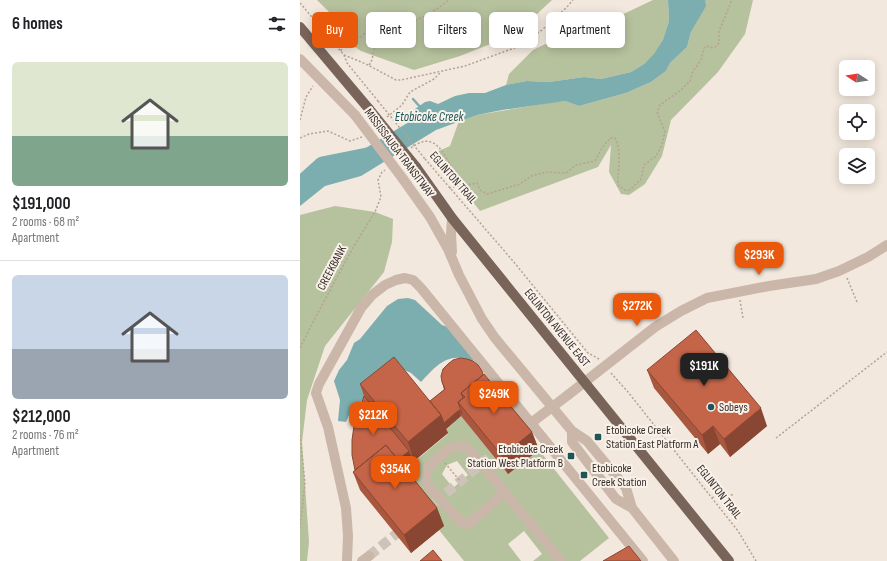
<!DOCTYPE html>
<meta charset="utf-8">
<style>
:root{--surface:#fff;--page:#f6f6f6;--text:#202124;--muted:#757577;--line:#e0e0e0;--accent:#ea580c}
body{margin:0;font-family:"Sofia Sans Condensed",sans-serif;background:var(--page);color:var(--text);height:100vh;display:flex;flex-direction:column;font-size:15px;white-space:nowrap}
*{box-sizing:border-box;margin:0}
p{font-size:13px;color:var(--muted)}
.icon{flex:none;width:22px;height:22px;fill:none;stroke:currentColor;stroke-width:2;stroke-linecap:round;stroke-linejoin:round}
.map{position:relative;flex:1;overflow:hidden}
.sheet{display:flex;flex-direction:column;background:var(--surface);width:300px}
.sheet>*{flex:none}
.top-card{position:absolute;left:12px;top:12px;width:380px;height:36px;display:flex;gap:8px}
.needle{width:26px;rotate:282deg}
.tools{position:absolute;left:539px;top:60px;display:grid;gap:8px}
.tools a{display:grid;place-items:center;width:36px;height:36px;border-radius:6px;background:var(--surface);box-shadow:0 2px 10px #0003;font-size:20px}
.price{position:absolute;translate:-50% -34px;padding:0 9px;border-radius:8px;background:var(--accent);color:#fff;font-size:13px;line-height:26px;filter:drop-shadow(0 1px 2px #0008)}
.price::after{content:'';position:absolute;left:50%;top:24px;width:12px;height:9px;margin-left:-6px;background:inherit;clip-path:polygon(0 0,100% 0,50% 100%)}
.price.current{background:#222;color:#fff}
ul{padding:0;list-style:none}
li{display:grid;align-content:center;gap:8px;height:212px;padding:0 12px}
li+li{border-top:1px solid var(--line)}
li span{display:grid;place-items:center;height:124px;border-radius:6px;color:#555}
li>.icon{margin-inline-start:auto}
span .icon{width:72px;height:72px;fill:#fffc;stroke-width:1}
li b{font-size:17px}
h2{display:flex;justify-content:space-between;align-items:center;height:48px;padding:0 12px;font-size:17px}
.tag{padding:0 14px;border-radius:6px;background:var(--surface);box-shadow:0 2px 10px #0003;font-size:14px;line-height:36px}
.tag.current{background:var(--accent);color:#fff}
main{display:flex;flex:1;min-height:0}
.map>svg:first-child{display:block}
.green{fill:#b6c19d;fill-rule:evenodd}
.water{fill:#7cadaf}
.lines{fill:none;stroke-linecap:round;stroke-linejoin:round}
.stream{stroke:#7cadaf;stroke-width:2.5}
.river{stroke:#7cadaf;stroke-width:15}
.minor-tunnel{stroke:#cdc3b9;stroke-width:10;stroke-dasharray:10 5;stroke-linecap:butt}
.path{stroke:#b6a193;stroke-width:1.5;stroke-dasharray:2 2;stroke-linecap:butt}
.minor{stroke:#cab7a9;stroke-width:10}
.major{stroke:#79645a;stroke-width:10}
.path-bridge{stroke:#b6a193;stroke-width:1.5;stroke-dasharray:2 2;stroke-linecap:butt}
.minor-bridge{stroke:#cab7a9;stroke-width:10}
.major-bridge{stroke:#79645a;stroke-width:10}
.wall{fill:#a9573f}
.shaded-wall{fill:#894733}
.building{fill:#c46549;stroke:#894733}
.poi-dot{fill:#1f5558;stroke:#f9f2ea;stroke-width:1.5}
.labels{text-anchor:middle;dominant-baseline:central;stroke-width:4;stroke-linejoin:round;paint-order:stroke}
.street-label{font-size:12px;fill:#372d29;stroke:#f9f2ea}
.poi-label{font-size:12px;fill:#372d29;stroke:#f9f2ea;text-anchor:start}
.water-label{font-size:13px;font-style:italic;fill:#1f5558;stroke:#f9f2ea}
</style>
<main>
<section class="sheet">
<h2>6 homes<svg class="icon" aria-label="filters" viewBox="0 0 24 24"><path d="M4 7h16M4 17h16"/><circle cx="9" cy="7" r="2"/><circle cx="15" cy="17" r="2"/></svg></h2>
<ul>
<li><span style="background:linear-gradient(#dfe7d0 60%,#7fa58c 0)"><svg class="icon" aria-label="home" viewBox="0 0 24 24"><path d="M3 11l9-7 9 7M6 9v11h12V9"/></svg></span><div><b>$191,000</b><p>2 rooms · 68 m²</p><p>Apartment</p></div></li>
<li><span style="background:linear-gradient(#c9d6e8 60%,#9aa5b1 0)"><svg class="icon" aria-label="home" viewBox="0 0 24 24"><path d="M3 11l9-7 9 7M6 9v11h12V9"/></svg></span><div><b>$212,000</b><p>2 rooms · 76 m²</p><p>Apartment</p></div></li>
</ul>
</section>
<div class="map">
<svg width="587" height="561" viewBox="0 0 587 561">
<rect width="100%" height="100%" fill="#f2e8dd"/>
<!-- green -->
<path class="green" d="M17 0H252L224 26 198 41 160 56 114 70 61 51 38 36 44 27Z
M353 0H368L369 21 363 41 355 54 344 64 331 72 301 79 284 77 249 82 227 81 206 85 209 74 233 50 258 38 296 27Z
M405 0H453L445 34 418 72 371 120 362 156 345 184 329 195 321 194 309 172 311 145 298 167 180 211 134 153 150 146 159 121 177 115 254 102 265 101 279 106 326 93 351 82 366 71 370 63 387 47 391 32 405 6Z
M35 206 75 212 93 219 92 242 84 272 25 346 7 400 2 442 9 542 7 561H0V215Z
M161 416 208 474 239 450 309 538 280 561H233L242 554 224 531 208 544 221 561H164L139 530 144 526 97 469 111 457 115 461 148 434 145 430ZM157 461 168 475 153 488 142 474 147 465Z"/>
<!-- water -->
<path class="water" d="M368 0H405L406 6 391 32 387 47 370 63 366 71 351 82 326 93 279 106 265 101 202 110 177 115 136 130 61 176 25 186 0 206V185L23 169 49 158 109 122 115 109 125 102 130 101 138 104 155 96 169 93H185L206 85 227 81 249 82 284 77 301 79 331 72 344 64 354 54 363 40 369 21Z
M108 298 115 300 142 325 150 328 179 354 172 361C148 351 136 366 121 382L111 373 102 369 66 393 55 413H50L46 422 38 421 40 400 34 381 39 370 47 360 54 343 60 339 87 306 98 299Z"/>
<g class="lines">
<!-- stream -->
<path class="stream" d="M113 99 121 108"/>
<!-- river -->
<path class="river" d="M0 184 22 164 67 155"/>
<!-- minor-tunnel -->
<path class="minor-tunnel" d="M123 512 203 446
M69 556 106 526"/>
<!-- path -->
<path class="path" d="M0 3 44 55 47 63 78 101
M13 18 20 19 38 30 60 38C75 20 83 29 100 26 117 22 136 10 149 0
M41 51 46 38 51 35
M44 55 66 64 96 80H101L165 66 217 47 242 30 267 7 273 0
M69 65C73 60 72 57 74 50 77 39 90 32 99 26
M87 117 102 105 110 92 134 79 141 72
M0 120 6 97 13 86
M0 138 9 134 28 131 50 141 62 137
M111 148C140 125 148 167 161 185
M125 159 213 261 288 353 299 359
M149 188 177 183 180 190 187 194 220 184 231 176 246 172 266 173 276 165 295 161 302 148 310 138H315C323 157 317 167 318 185L325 190H330L341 179 344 165 356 156 362 145 365 132 357 112 360 105 382 89 390 81 393 71 401 60 404 48 407 46C412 49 416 47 419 43V31L432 0
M547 278 557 302
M440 300 443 318
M0 348 14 320 54 246 75 212 81 197 78 180 82 172 85 170
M311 373 328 392 438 531 456 561
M0 435 5 483 0 528
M476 438 587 352
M145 463 160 481
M412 498 418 494 434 495"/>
<!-- minor -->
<path class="minor" d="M0 59 55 115
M103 179 130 217 148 249 159 275 182 319 195 338 272 431 287 441 326 488 332 508
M152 218 151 234 152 252
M268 395 355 327 381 311 407 298 469 286 516 279 539 271 568 257 587 245
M272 431V442L288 463 316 499 332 508 374 561
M205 492 169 524 162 523 128 486 126 479 128 467 148 449 155 446H163L168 449 180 462 261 561
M47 561 48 536 46 508 28 427 16 393 19 384 61 308 72 295 85 285 96 280 105 278 113 280 121 288 343 561
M62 561 69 556"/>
<!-- major -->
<path class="major" d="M0 27 69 109
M116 167 152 218 429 561"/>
<!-- path-bridge -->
<path class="path-bridge" d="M78 101 125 159"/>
<!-- minor-bridge -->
<path class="minor-bridge" d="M55 115 103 179
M231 423 268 395"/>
<!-- major-bridge -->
<path class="major-bridge" d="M69 109 116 167"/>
</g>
<!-- wall -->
<path class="wall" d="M347 370 467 426 430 457 420 444 408 454 354 388Z
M183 375 232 432 239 450 208 474 161 416 146 429 148 433 114 461 111 457 102 465 137 508 144 526 111 553 60 490 53 472 55 470 64 396 60 384 130 401 144 390 142 382Z"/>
<!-- shaded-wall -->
<path class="shaded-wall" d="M461 408 467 426 430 457 424 439Z
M159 410 161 416 146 429 148 433 114 461 108 442 141 415Z
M413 426 420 444 408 454 402 435Z
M232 432 239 450 208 474 202 456Z
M109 451 111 457 97 469 95 462Z
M137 508 144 526 111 553 104 535Z"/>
<!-- building -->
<path class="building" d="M396 330 461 408 424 439 413 426 402 435 347 370Z
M94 357 141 415 108 442 60 384Z
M160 358 167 359 173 361 178 365 182 371 183 375 161 393 163 398 158 402 162 414 159 410 144 423 141 415 130 401 145 389 142 382 141 376 143 369 148 364 153 360Z
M184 374 232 432 202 456 158 402 165 397 161 393Z
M64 396 109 451 98 460 86 445 55 470 52 455V440L54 426Z
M86 445 137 508 104 535 53 472Z
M329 546 341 561H303Z
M133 550 142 561H120Z"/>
<!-- markers -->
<g class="poi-dot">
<circle cx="411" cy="407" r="4"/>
<rect x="294" y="433" width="8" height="8" rx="2"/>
<rect x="267" y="452" width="8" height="8" rx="2"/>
<rect x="280" y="471" width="8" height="8" rx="2"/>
</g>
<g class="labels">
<!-- street labels -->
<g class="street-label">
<text transform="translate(99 153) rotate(53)">MISSISSAUGA TRANSITWAY</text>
<text transform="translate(153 178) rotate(49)">EGLINTON TRAIL</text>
<text transform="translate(32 268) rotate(-62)">CREEKBANK</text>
<text transform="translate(257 328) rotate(51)">EGLINTON AVENUE EAST</text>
<text transform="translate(419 492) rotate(52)">EGLINTON TRAIL</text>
</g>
<!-- poi labels -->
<g class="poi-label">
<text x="419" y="407">Sobeys</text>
<text x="306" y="430">Etobicoke Creek<tspan x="306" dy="14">Station East Platform A</tspan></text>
<text x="263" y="449" text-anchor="end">Etobicoke Creek<tspan x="263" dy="14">Station West Platform B</tspan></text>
<text x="292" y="468">Etobicoke<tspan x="292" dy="14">Creek Station</tspan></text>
</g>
<!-- water labels -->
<g class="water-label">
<text x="129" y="117">Etobicoke Creek</text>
</g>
</g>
</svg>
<div class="tools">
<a><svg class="needle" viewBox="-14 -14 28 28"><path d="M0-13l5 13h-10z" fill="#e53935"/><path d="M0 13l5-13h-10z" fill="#757577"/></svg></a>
<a><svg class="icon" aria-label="locate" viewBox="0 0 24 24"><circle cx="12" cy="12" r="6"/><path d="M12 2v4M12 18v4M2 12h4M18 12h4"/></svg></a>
<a><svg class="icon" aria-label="layers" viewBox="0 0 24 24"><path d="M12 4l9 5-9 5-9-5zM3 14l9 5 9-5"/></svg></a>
</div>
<b class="price" style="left:459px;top:276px">$293K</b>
<b class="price" style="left:337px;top:327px">$272K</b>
<b class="price current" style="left:404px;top:387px">$191K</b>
<b class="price" style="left:194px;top:415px">$249K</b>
<b class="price" style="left:73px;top:436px">$212K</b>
<b class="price" style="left:95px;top:490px">$354K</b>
<div class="top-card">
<a class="tag current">Buy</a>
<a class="tag">Rent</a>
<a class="tag">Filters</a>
<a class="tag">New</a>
<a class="tag">Apartment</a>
</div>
</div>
</main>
